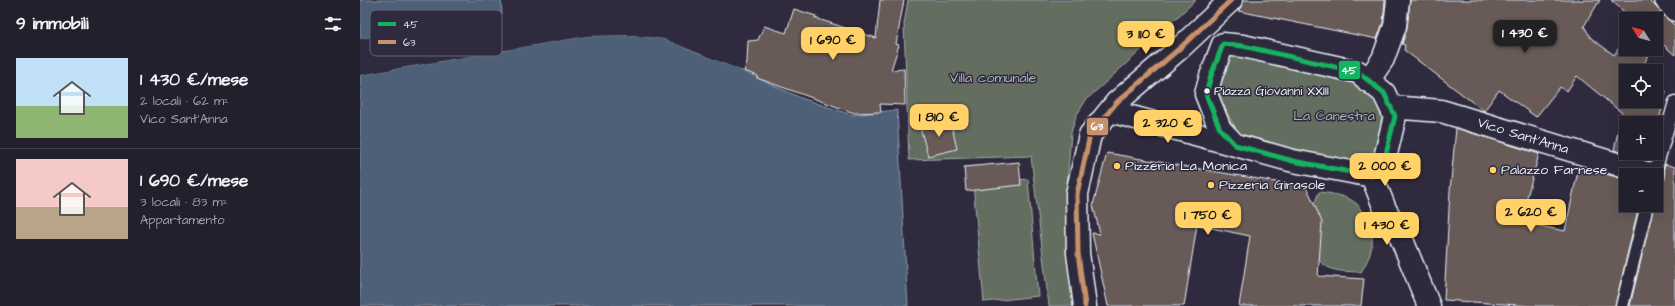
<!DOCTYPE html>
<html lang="it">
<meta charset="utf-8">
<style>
:root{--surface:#23202e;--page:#2b2836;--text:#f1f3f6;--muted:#a3a3aa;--line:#403e4a;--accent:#ffd166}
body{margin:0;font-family:"Architects Daughter",sans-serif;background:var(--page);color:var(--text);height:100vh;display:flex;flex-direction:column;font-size:15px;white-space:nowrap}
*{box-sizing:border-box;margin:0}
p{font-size:13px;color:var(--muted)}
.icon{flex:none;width:22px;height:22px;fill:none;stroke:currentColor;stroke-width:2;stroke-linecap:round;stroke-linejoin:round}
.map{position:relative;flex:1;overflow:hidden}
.details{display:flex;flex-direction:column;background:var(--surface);width:360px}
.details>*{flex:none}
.needle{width:26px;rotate:307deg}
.tools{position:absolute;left:1259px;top:12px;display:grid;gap:8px}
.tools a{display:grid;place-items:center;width:44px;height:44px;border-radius:0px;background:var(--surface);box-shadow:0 4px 16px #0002,0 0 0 1px var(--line);font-size:20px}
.price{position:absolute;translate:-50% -34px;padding:0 9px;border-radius:8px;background:var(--accent);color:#111;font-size:13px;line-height:26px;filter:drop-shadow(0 1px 2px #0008)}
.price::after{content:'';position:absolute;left:50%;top:24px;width:12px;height:9px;margin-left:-6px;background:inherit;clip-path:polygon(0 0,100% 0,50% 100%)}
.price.on{background:#222;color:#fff}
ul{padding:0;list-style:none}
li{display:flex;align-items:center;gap:12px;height:100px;padding:0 16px}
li+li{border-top:1px solid var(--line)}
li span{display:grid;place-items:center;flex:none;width:112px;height:80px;border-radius:0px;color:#555}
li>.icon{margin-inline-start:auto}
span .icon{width:48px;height:48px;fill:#fffc;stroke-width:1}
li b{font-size:17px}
h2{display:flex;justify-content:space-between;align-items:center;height:48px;padding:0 16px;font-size:17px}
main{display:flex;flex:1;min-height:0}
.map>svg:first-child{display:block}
.green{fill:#636d61;stroke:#a6afac}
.water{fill:#4d6178;stroke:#8b9bab}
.pier{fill:#2f2a3d}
.building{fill:#685a57;stroke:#e8f1f8}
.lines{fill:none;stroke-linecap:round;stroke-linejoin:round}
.lane-casing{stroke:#e8f1f8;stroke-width:15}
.street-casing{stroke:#e8f1f8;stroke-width:25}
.secondary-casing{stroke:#e8f1f8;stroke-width:25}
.lane{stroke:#2f2a3d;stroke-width:12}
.street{stroke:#2f2a3d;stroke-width:22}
.secondary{stroke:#2f2a3d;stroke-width:22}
.bus-1-casing{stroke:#2f2a3d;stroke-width:8}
.bus-2-casing{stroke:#2f2a3d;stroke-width:8}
.bus-1{stroke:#13b361;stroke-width:5}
.bus-2{stroke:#c7916a;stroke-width:5}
.bus-dot{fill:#e8f1f8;stroke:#2f2a3d;stroke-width:1.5}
.poi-dot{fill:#ffd166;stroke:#2f2a3d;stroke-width:1.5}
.labels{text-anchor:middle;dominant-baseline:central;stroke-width:3;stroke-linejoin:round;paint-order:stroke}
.bus-label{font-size:13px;fill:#e8f1f8;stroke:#2f2a3d;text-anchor:start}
.park-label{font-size:14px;fill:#acb6b4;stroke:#2f2a3d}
.street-label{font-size:14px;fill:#e8f1f8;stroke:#2f2a3d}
.poi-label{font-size:14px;fill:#e8f1f8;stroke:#2f2a3d;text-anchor:start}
.key{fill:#2f2a3d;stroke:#666675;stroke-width:1}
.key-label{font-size:11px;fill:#e8f1f8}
.line-badge{stroke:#2f2a3d;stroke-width:1.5}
.badge-label{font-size:11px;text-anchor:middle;font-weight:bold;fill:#fff}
</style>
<main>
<section class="details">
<h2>9 immobili<svg class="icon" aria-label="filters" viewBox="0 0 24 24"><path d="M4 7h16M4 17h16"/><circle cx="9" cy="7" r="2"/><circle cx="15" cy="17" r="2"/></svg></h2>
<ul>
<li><span style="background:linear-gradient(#bfe0f5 60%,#8fb573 0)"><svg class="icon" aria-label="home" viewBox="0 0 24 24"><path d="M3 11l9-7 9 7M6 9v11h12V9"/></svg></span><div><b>1 430 €/mese</b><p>2 locali · 62 m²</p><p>Vico Sant'Anna</p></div></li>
<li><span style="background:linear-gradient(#f6c9c9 60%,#b9a48a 0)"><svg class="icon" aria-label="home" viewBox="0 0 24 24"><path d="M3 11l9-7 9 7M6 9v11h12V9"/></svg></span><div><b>1 690 €/mese</b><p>3 locali · 83 m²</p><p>Appartamento</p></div></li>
</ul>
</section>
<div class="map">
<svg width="1315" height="306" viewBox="0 0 1315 306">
<rect width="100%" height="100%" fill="#2f2a3d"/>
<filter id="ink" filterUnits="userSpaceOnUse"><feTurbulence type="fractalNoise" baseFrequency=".025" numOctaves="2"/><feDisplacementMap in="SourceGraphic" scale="8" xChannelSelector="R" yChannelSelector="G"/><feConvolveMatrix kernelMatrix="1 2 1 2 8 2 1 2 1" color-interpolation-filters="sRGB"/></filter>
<g filter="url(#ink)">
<!-- green -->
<path class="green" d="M548 0H836L726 100 716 116 711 133 707 184 708 216 719 306H689L671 156 549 160 544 24Z
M873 50 997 78 1021 99V132L1019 145 997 165 879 134 867 113 858 92Z
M668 179 678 296 624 302 613 184Z
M959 192C969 193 989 196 997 204 999 206 1001 211 1003 214 1017 235 1014 251 1001 272 972 271 969 272 949 250L952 209Z"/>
<!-- water -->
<path class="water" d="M0 0H141L142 14 0 39Z
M273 35 304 39 380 70 441 98 492 115 537 110 548 306H0V75L227 36Z"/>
<!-- pier -->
<path class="pier" d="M142 14H144L142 16 0 41V39Z
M273 33 304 37 380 68V70L304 39 273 35 227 36 0 75V73L226 34Z"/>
<!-- building -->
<path class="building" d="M520 0H544L536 44 539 45 531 70 544 69 545 105 520 104 521 112 494 113 397 78 398 76 384 71 387 62 388 41 398 40 404 26 426 33 434 9 456 16 455 18 516 38Z
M883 0H1025L1023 23 1017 39 878 11 883 4Z
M1050 0H1240L1224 26 1231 38 1254 55 1266 38V49H1293L1279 71H1266V101H1296V88L1306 91 1296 133V123H1266V153H1291L1290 161 1254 150 1262 113 1217 76 1207 91 1200 87 1176 117 1139 90 1124 111 1044 50 1045 45 1042 44 1047 28Z
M1251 0H1289L1315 26V55L1299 41 1296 45V19H1272Z
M590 119 597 149 568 156 560 127Z
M1096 128 1179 154 1160 222 1205 231 1219 166 1266 180V205H1279L1255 306H1172L1084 300 1090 191Z
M747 153 945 187 948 190 962 222 958 276 1004 279 1001 306H879L890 236 837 225 824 306H748L732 233 740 234 733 205Z
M659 162 661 185 606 191 604 167Z
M1305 164 1315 167V306H1270L1294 205H1296V187L1302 184 1305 178 1304 169Z"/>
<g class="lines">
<defs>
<path id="lane" d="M1294 175 1315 102
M1262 306 1287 205"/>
<path id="street" d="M1306 0 1315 10
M863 44 883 46 998 72 1024 93 1035 116 1025 158 1012 176 933 161 875 145 860 129 846 94 851 76Z
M1008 81 1023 59 1035 26 1038 0
M1031 107 1081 111 1293 175
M750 111 875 145
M1012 176 1025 209 1040 235 1069 306"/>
<path id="secondary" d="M725 306 718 253 717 194 730 135 757 102 820 48 871 0"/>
</defs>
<!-- lane casing -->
<use href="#lane" class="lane-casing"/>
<!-- street casing -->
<use href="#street" class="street-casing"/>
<!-- secondary casing -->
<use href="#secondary" class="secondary-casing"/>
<!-- lane -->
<use href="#lane" class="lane"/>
<!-- street -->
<use href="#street" class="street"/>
<!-- secondary -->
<use href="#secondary" class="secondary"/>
<defs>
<path id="bus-1" d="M863 44 883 46 998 72 1024 93 1035 116 1025 158 1012 176 933 161 875 145 860 129 846 94 851 76Z"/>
<path id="bus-2" d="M725 306 718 253 717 194 730 135 757 102 820 48 871 0"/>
</defs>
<!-- bus-1 casing -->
<use href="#bus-1" class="bus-1-casing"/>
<!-- bus-2 casing -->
<use href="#bus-2" class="bus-2-casing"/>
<!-- bus-1 -->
<use href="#bus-1" class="bus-1"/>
<!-- bus-2 -->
<use href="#bus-2" class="bus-2"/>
</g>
</g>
<!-- markers -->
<circle class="bus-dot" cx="847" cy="91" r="3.5"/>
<g class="poi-dot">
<circle cx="757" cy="166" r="4"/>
<circle cx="1133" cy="170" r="4"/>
<circle cx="851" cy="185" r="4"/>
</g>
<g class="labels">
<!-- bus labels -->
<g class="bus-label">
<text x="854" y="91">Piazza Giovanni XXIII</text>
</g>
<!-- park labels -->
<g class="park-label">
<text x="633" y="78">Villa comunale</text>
<text x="974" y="116">La Canestra</text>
</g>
<!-- street labels -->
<g class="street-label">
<text transform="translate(1163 136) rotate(17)">Vico Sant'Anna</text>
</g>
<!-- poi labels -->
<g class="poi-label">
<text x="765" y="166">Pizzeria La Monica</text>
<text x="1141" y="170">Palazzo Farnese</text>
<text x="859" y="185">Pizzeria Girasole</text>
</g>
</g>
<!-- legend -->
<rect x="10" y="10" width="132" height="46" rx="6" class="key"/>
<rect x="18" y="22" width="18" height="4" fill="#13b361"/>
<rect x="18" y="40" width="18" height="4" fill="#c7916a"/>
<g class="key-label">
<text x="43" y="28">45</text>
<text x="43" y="46">63</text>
</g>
<g class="line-badge">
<rect x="978" y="60" width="23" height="20" rx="4" fill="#13b361"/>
<rect x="726" y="117" width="23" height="19" rx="4" fill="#c7916a"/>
</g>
<g class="badge-label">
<text x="989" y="74">45</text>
<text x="737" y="130">63</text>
</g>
</svg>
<div class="tools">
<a><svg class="needle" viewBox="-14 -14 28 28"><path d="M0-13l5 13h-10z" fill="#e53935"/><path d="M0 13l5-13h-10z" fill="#a3a3aa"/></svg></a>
<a><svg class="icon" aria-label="locate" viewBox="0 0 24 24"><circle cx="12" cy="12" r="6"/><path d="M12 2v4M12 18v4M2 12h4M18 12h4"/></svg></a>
<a>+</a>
<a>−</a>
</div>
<b class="price on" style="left:1165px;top:54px">1 430 €</b>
<b class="price" style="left:786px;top:55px">3 110 €</b>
<b class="price" style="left:473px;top:61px">1 690 €</b>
<b class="price" style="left:579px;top:138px">1 810 €</b>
<b class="price" style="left:808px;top:144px">2 320 €</b>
<b class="price" style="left:1025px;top:187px">2 000 €</b>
<b class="price" style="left:1171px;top:233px">2 620 €</b>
<b class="price" style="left:848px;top:236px">1 750 €</b>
<b class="price" style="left:1027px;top:246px">1 430 €</b>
</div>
</main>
